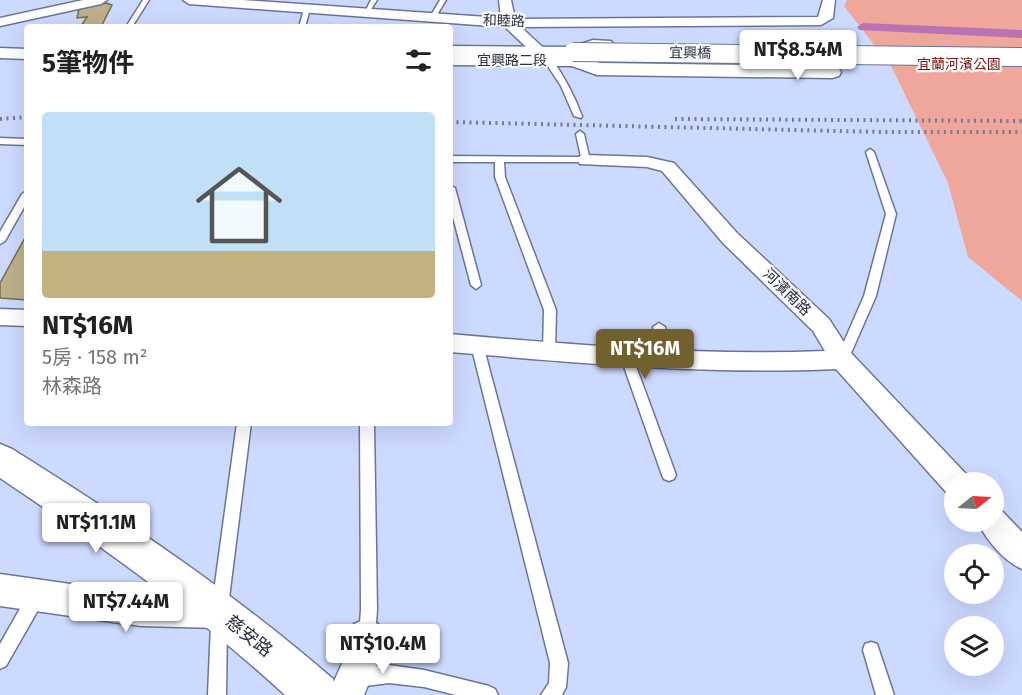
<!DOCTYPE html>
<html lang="zh-TW">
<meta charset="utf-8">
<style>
:root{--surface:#fff;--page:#f2f2f2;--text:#202124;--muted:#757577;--line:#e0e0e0;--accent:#72602e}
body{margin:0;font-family:"Fira Sans","Noto Sans TC",sans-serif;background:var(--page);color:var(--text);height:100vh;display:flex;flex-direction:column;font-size:22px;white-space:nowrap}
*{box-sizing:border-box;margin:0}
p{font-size:20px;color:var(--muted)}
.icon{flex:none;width:33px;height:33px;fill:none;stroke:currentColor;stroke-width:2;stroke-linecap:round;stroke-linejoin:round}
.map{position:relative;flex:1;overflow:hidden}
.sheet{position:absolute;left:24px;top:24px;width:429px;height:402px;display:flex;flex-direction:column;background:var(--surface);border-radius:6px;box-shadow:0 6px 24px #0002}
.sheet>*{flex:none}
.needle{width:39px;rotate:72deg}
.tools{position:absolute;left:944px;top:472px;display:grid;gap:12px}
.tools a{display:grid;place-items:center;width:60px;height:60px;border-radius:50%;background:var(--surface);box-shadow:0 6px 24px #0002;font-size:30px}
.price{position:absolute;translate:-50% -51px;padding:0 14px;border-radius:6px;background:#fff;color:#222;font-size:20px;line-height:39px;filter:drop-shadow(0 2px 3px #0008)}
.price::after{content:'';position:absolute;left:50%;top:36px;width:18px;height:14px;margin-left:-9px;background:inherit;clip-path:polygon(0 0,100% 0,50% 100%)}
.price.on{background:var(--accent);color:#fff}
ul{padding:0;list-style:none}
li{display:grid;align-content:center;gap:12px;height:318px;padding:0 18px}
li+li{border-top:2px solid var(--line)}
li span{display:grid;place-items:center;height:186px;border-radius:6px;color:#555}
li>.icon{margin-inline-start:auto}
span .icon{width:108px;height:108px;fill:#fffc;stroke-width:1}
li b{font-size:26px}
h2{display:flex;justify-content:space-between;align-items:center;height:72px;padding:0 18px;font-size:26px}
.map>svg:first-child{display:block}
.green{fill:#eea79a}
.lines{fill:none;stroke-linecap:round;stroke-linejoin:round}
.canal{fill:#b972b2;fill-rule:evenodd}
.building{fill:#beb08b;stroke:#796c49;stroke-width:1.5}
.service-casing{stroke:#6b7697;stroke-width:3}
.minor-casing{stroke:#6b7697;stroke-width:3}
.tertiary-casing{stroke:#6b7697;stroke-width:3}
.service{fill:#fff;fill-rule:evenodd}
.minor{fill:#fff;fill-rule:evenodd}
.tertiary{fill:#fff;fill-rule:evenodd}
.rail{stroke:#737b94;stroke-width:4;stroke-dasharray:2 4.5;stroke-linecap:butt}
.tertiary-bridge-casing{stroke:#6b7697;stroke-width:20;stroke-linecap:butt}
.tertiary-bridge{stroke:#fff;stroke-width:18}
.labels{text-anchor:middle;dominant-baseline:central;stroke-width:4.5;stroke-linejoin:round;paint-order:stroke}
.far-street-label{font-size:14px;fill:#2b2f3e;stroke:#fbfbfb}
.far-park-label{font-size:14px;fill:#721b11;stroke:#fbfbfb}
.street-label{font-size:15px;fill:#2b2f3e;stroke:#fbfbfb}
.near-street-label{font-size:18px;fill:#2b2f3e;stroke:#fbfbfb}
</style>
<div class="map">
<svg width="1022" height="695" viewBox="0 0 1022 695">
<rect width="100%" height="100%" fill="#cddaff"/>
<!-- green -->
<path class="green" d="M847 0H1022V301L968 257 948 183 892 68 844 6Z"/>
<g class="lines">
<!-- canal -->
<path class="canal" d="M863 23 1022 30V38L859 30 857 27Z"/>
</g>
<!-- building -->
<path class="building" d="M106 3 112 5 102 25 81 26 87 17 77 18 79 9Z
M27 234V300L0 298V283Z"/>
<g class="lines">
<defs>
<path id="service" d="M143 0H149L132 27H126Z
M371 0H377L368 14H364Z
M440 0H446L435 18H431L430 17Z
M307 7 310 9 305 27H299L304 9Z
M545 58H551C564 76 574 95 582 116L581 118 574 116 561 86 544 60Z
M580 131 584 134 590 160 589 162H504L505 177 556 310 555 351 549 356 543 351 544 310 495 177V162H450V156L581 157 576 134Z
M0 138 27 139V145L0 144Z
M870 149 874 152 896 214 876 296 848 360 846 363H838L836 360 864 296 886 214 866 152Z
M450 185 455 188 481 285 476 289 471 285 450 206Z
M27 191V202L5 241 0 244V232L22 194Z
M659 323 665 327 674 360 672 363H664L662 360 653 327Z
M477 341 483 345 568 663 566 687 562 695H541L549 683 550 663 471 345Z
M627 353 631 355 633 358 676 475 674 479 669 481 664 479 662 475 621 358 623 355Z
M237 423H251L228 606 226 612 220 614 214 612 212 606Z
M360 423H374L377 610 375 635 373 641 367 643 361 641 359 635 361 610Z
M36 589 42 591 44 597 42 603 6 666 0 669V644L30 591Z
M219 616 225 618 227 624 226 695H208L211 624 213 618Z
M871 642 877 644 894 695H876L863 650 865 644Z
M389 665 424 670 489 686 495 689 498 695H456L424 687 389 683 358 687 352 684 349 678 352 672 373 666Z"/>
<path id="minor" d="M83 0H107L101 4 0 26V18Z
M183 0H243L501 18 499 0H511L515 19 818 17 823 0H835L833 18 821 25 521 27 553 57 555 60 548 64 543 63 505 27 189 4Z
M586 155 647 157 674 163 737 233 829 319 851 353 966 474 970 483H954V495L946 492 836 369C707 375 579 363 450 352V334C575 345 699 356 825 351L813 331 723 243 662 171 647 167 580 164 577 160 580 156Z
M0 309 27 310V326L0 325Z
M993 508 1003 512 1022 532V569C1004 561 986 540 978 522H993Z
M0 574 141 594 218 596 229 601 234 612 229 623 218 628 141 626 0 606Z
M366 619 378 624C388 649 373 672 364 695H328L347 652 349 636 354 624Z"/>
<path id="tertiary" d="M593 40 611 41 614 45 611 49 595 50 580 56 600 63 819 66 811 53 788 51 785 47 788 43C799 40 812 41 823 44L841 72 839 76 832 78 597 75 572 66 450 65V46L571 47Z
M0 48 27 49V59L0 58Z
M0 444 12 449C124 519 233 592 333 679L339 695H285C197 614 99 544 0 478Z"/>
</defs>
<!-- service casing -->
<use href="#service" class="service-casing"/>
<!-- minor casing -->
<use href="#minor" class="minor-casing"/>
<!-- tertiary casing -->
<use href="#tertiary" class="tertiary-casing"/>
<!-- service -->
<use href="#service" class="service"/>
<!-- minor -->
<use href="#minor" class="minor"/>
<!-- tertiary -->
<use href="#tertiary" class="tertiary"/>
<!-- rail -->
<path class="rail" d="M0 119 27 117
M675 119 1022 121
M450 122 880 132H1022"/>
<defs>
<path id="tertiary-bridge" d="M573 52 1022 57"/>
</defs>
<!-- tertiary-bridge casing -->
<use href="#tertiary-bridge" class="tertiary-bridge-casing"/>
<!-- tertiary-bridge -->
<use href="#tertiary-bridge" class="tertiary-bridge"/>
</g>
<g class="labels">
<!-- far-street labels -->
<g class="far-street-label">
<text transform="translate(504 21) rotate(2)">和睦路</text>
<text transform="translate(690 53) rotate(1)">宜興橋</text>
<text x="512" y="60">宜興路二段</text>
</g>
<!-- far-park labels -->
<g class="far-park-label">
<text x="959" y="64">宜蘭河濱公園</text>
</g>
<!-- street labels -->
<g class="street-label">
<text transform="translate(787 292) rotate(44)">河濱南路</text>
</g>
<!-- near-street labels -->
<g class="near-street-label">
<text transform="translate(249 636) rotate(39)">慈安路</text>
</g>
</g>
</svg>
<div class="tools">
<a><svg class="needle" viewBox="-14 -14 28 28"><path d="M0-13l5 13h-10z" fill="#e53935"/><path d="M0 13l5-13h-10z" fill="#757577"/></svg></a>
<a><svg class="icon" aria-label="locate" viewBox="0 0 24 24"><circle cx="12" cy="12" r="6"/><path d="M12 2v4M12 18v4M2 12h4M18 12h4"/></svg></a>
<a><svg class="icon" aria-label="layers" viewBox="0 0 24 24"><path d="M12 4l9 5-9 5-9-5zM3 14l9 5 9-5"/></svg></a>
</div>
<b class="price" style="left:798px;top:81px">NT$8.54M</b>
<b class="price on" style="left:645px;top:380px">NT$16M</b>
<b class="price" style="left:96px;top:554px">NT$11.1M</b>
<b class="price" style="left:126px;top:633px">NT$7.44M</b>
<b class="price" style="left:383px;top:675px">NT$10.4M</b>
<section class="sheet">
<h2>5筆物件<svg class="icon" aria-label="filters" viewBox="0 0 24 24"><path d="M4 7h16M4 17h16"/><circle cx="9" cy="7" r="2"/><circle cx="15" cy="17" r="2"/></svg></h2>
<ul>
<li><span style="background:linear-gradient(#bfe0f5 75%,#c2b280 0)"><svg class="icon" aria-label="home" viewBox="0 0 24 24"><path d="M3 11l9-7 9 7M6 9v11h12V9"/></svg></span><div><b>NT$16M</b><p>5房 · 158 m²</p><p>林森路</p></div></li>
</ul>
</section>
</div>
